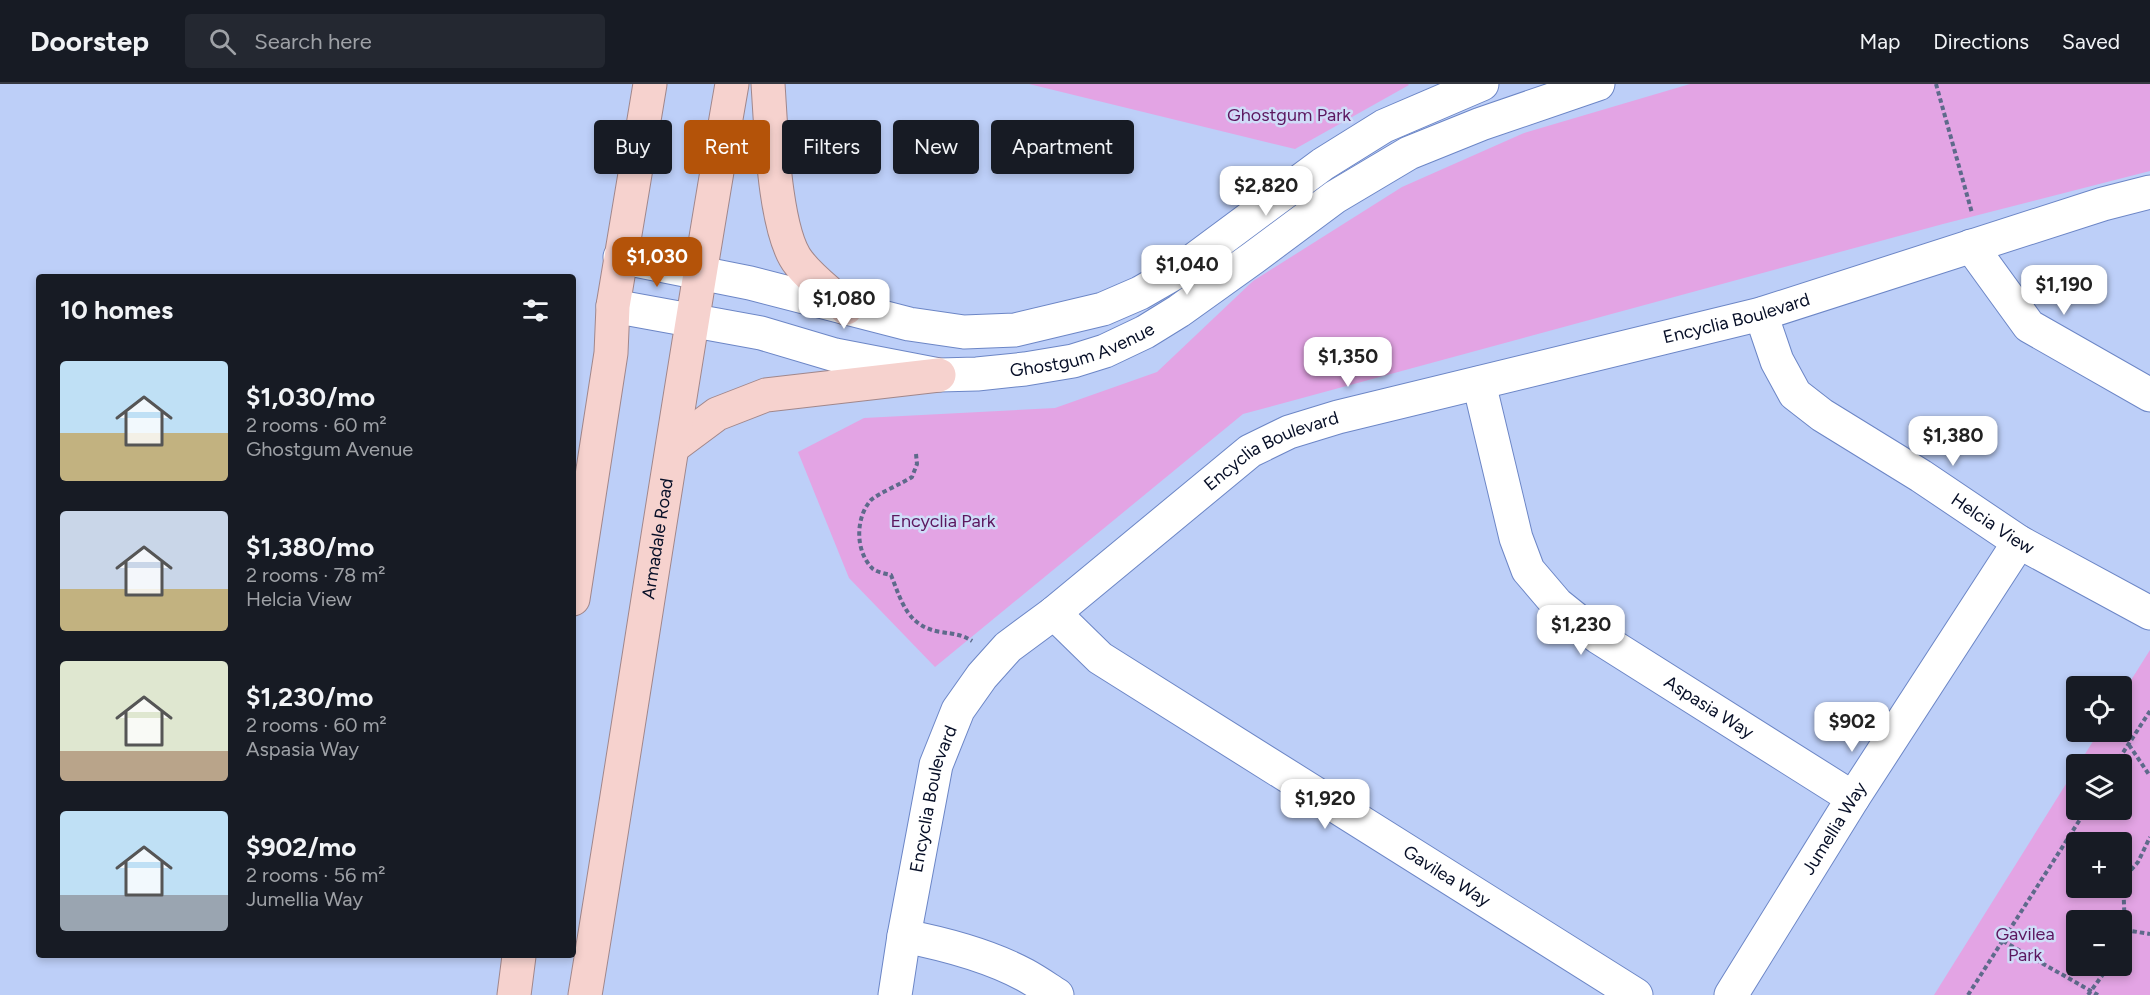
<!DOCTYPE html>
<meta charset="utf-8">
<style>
:root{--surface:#171b24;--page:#242831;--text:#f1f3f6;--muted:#9ea1a6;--line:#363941;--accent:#b45309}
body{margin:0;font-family:Figtree,sans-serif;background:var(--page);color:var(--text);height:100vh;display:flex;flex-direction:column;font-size:22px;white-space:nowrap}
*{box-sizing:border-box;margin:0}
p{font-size:20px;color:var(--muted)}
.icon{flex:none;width:33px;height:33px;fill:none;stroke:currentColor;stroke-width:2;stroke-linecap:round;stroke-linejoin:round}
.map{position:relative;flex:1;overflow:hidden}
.drawer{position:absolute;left:36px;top:190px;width:540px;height:684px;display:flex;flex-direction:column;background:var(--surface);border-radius:6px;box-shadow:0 3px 9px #0003}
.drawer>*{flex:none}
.banner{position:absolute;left:594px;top:36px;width:570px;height:54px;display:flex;gap:12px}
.buttons{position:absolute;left:2066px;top:592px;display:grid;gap:12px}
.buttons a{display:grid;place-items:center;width:66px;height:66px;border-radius:6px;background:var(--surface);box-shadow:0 3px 9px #0003;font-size:30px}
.price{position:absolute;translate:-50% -51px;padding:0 14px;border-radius:12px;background:#fff;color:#222;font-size:20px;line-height:39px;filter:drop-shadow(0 2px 3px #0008)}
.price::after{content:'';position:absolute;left:50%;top:36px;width:18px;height:14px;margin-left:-9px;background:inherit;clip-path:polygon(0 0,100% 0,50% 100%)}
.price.on{background:var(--accent);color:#fff}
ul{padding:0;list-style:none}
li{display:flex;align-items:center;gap:18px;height:150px;padding:0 24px}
li span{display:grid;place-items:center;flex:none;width:168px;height:120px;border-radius:6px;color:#555}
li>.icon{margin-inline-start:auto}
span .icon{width:72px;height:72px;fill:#fffc;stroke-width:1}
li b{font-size:26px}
h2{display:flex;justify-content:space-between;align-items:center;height:72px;padding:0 24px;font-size:26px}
.pill{padding:0 21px;border-radius:6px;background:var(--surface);box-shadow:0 3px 9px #0003;font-size:21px;line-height:54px}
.pill.on{background:var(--accent);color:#fff}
header{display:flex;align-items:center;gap:36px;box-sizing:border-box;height:84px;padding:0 30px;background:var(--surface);border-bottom:2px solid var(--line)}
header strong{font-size:28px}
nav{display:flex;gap:33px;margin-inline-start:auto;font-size:21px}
.search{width:420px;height:54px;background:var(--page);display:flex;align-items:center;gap:15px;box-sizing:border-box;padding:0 21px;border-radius:6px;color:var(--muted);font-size:22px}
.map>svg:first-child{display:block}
.green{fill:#e3a4e4;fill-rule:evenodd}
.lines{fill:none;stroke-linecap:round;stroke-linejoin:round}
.minor-casing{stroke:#6c86c6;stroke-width:35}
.trunk-casing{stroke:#a1878b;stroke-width:35}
.path{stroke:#5e6a8b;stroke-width:4;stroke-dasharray:4.5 3;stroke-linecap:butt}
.minor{stroke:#fff;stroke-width:33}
.trunk{stroke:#f6d2ce;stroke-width:33}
.labels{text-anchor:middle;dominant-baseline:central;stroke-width:5;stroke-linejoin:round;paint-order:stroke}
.park-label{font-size:18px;fill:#5c175f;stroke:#d0dcf8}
.street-label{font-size:18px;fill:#070f27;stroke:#d0dcf8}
</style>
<header>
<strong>Doorstep</strong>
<div class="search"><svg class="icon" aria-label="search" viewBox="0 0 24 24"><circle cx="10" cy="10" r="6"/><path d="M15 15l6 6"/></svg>Search here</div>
<nav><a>Map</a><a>Directions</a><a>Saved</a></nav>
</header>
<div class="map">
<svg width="2150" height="911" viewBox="0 0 2150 911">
<rect width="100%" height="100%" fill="#bdcff8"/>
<!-- green -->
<path class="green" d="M1029 0H1408L1409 1 1295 65Z
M1690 0H2150V87L1943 140 1243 330 935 583 849 494 798 368 864 334 1055 324 1157 288 1253 197 1402 103 1524 49Z
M2150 566V911H1934L2076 684V726H2121V681H2078L2099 648H2121V612ZM2076 759H2121V804H2076ZM2076 837H2121V882H2076Z"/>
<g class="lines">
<defs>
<g id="minor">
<path d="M1971 162 2029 242 2150 311"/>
<path d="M620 173 750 199 909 240 964 248 1015 246 1103 225 1140 209 1180 186 1323 80 1384 42 1482 0"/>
<path id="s1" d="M613 222 761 249 835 271 939 291 977 290 1025 285 1073 277 1105 267 1145 248 1179 227 1253 174 1335 113 1409 69 1481 40 1598 0"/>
<path id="s2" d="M1761 230 1777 277 1795 310 1822 331 1921 392 2019 458 2150 529"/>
<path id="s3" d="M1479 299 1516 454 1528 486 1557 520 1598 553 1853 714"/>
<path id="s4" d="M1054 529 1100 574 1636 911"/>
<path d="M904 852C945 860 988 871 1025 891 1036 897 1046 904 1057 911"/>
<path id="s5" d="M895 911 904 852 936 681 958 626 982 592 1008 563 1054 529 1250 367 1289 348 1338 333 1761 230 2103 120 2150 108"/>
<path id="s6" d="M1731 911 1853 714 2019 458"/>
</g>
<g id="trunk">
<path d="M768 0C771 42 774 149 799 179 812 196 831 209 846 224"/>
<path d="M674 362 717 330 766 311 939 291"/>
<path d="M573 515 611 269 613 222 650 0"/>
<path d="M514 911 519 872"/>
<path id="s7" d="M585 911C635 608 679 303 732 0"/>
</g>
</defs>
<!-- minor casing -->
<use href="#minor" class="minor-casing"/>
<!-- trunk casing -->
<use href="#trunk" class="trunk-casing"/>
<!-- path -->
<path class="path" d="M1936 0 1972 129
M916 370 917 380 912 393C903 399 877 410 871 416 855 434 855 468 873 485 877 488 886 490 891 491 902 519 908 543 941 548 953 550 961 550 972 557
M2129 661 2150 692
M2115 681 2150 627
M2125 846 2150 850
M2003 857 2098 911
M2121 865 2125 846 2123 795 2138 778 2150 753
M1968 911 2086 726
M2088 911 2109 882"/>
<!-- minor -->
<use href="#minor" class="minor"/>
<!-- trunk -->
<use href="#trunk" class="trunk"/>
</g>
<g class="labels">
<!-- park labels -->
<g class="park-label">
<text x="1289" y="31">Ghostgum Park</text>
<text x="943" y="437">Encyclia Park</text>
<text x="2025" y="850">Gavilea<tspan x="2025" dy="21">Park</tspan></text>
</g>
<!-- street labels -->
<g class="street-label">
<text stroke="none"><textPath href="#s5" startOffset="1190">Encyclia Boulevard</textPath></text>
<text stroke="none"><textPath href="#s1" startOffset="480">Ghostgum Avenue</textPath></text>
<text stroke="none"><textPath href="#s5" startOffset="704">Encyclia Boulevard</textPath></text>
<text stroke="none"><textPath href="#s2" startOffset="324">Helcia View</textPath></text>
<text stroke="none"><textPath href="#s7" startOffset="462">Armadale Road</textPath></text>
<text stroke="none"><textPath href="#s3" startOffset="422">Aspasia Way</textPath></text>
<text stroke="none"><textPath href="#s5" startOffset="200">Encyclia Boulevard</textPath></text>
<text stroke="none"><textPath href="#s6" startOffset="196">Jumellia Way</textPath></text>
<text stroke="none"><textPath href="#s4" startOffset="474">Gavilea Way</textPath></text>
</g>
</g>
</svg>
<div class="buttons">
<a><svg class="icon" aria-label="locate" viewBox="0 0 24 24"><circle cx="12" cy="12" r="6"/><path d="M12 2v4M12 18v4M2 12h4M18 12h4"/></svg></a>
<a><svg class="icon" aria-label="layers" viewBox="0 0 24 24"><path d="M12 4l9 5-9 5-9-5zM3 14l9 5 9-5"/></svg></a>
<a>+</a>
<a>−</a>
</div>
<b class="price" style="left:1266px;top:133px">$2,820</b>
<b class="price on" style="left:657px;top:204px">$1,030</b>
<b class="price" style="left:1187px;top:212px">$1,040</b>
<b class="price" style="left:2064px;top:232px">$1,190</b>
<b class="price" style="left:844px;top:246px">$1,080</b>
<b class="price" style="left:1348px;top:304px">$1,350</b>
<b class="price" style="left:1953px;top:383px">$1,380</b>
<b class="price" style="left:1581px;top:572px">$1,230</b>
<b class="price" style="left:1852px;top:669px">$902</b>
<b class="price" style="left:1325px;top:746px">$1,920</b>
<div class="banner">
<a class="pill">Buy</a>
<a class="pill on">Rent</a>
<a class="pill">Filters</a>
<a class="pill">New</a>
<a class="pill">Apartment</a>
</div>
<section class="drawer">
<h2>10 homes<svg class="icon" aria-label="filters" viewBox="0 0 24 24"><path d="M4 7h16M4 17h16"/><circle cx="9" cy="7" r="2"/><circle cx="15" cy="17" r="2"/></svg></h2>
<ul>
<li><span style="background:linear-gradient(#bfe0f5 60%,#c2b280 0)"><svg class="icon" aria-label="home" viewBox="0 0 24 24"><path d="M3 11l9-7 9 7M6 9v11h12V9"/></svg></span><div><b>$1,030/mo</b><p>2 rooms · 60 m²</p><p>Ghostgum Avenue</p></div></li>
<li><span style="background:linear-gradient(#c9d6e8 65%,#c2b280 0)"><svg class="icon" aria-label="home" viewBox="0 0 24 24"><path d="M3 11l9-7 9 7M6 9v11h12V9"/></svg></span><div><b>$1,380/mo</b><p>2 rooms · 78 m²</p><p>Helcia View</p></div></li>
<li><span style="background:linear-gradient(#dfe7d0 75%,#b9a48a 0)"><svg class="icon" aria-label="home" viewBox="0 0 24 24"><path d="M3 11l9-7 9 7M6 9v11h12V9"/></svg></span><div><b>$1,230/mo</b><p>2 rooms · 60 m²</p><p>Aspasia Way</p></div></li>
<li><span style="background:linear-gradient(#bfe0f5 70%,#9aa5b1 0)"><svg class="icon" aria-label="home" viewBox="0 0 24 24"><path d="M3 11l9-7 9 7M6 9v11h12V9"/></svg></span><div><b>$902/mo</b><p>2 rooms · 56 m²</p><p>Jumellia Way</p></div></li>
</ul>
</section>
</div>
